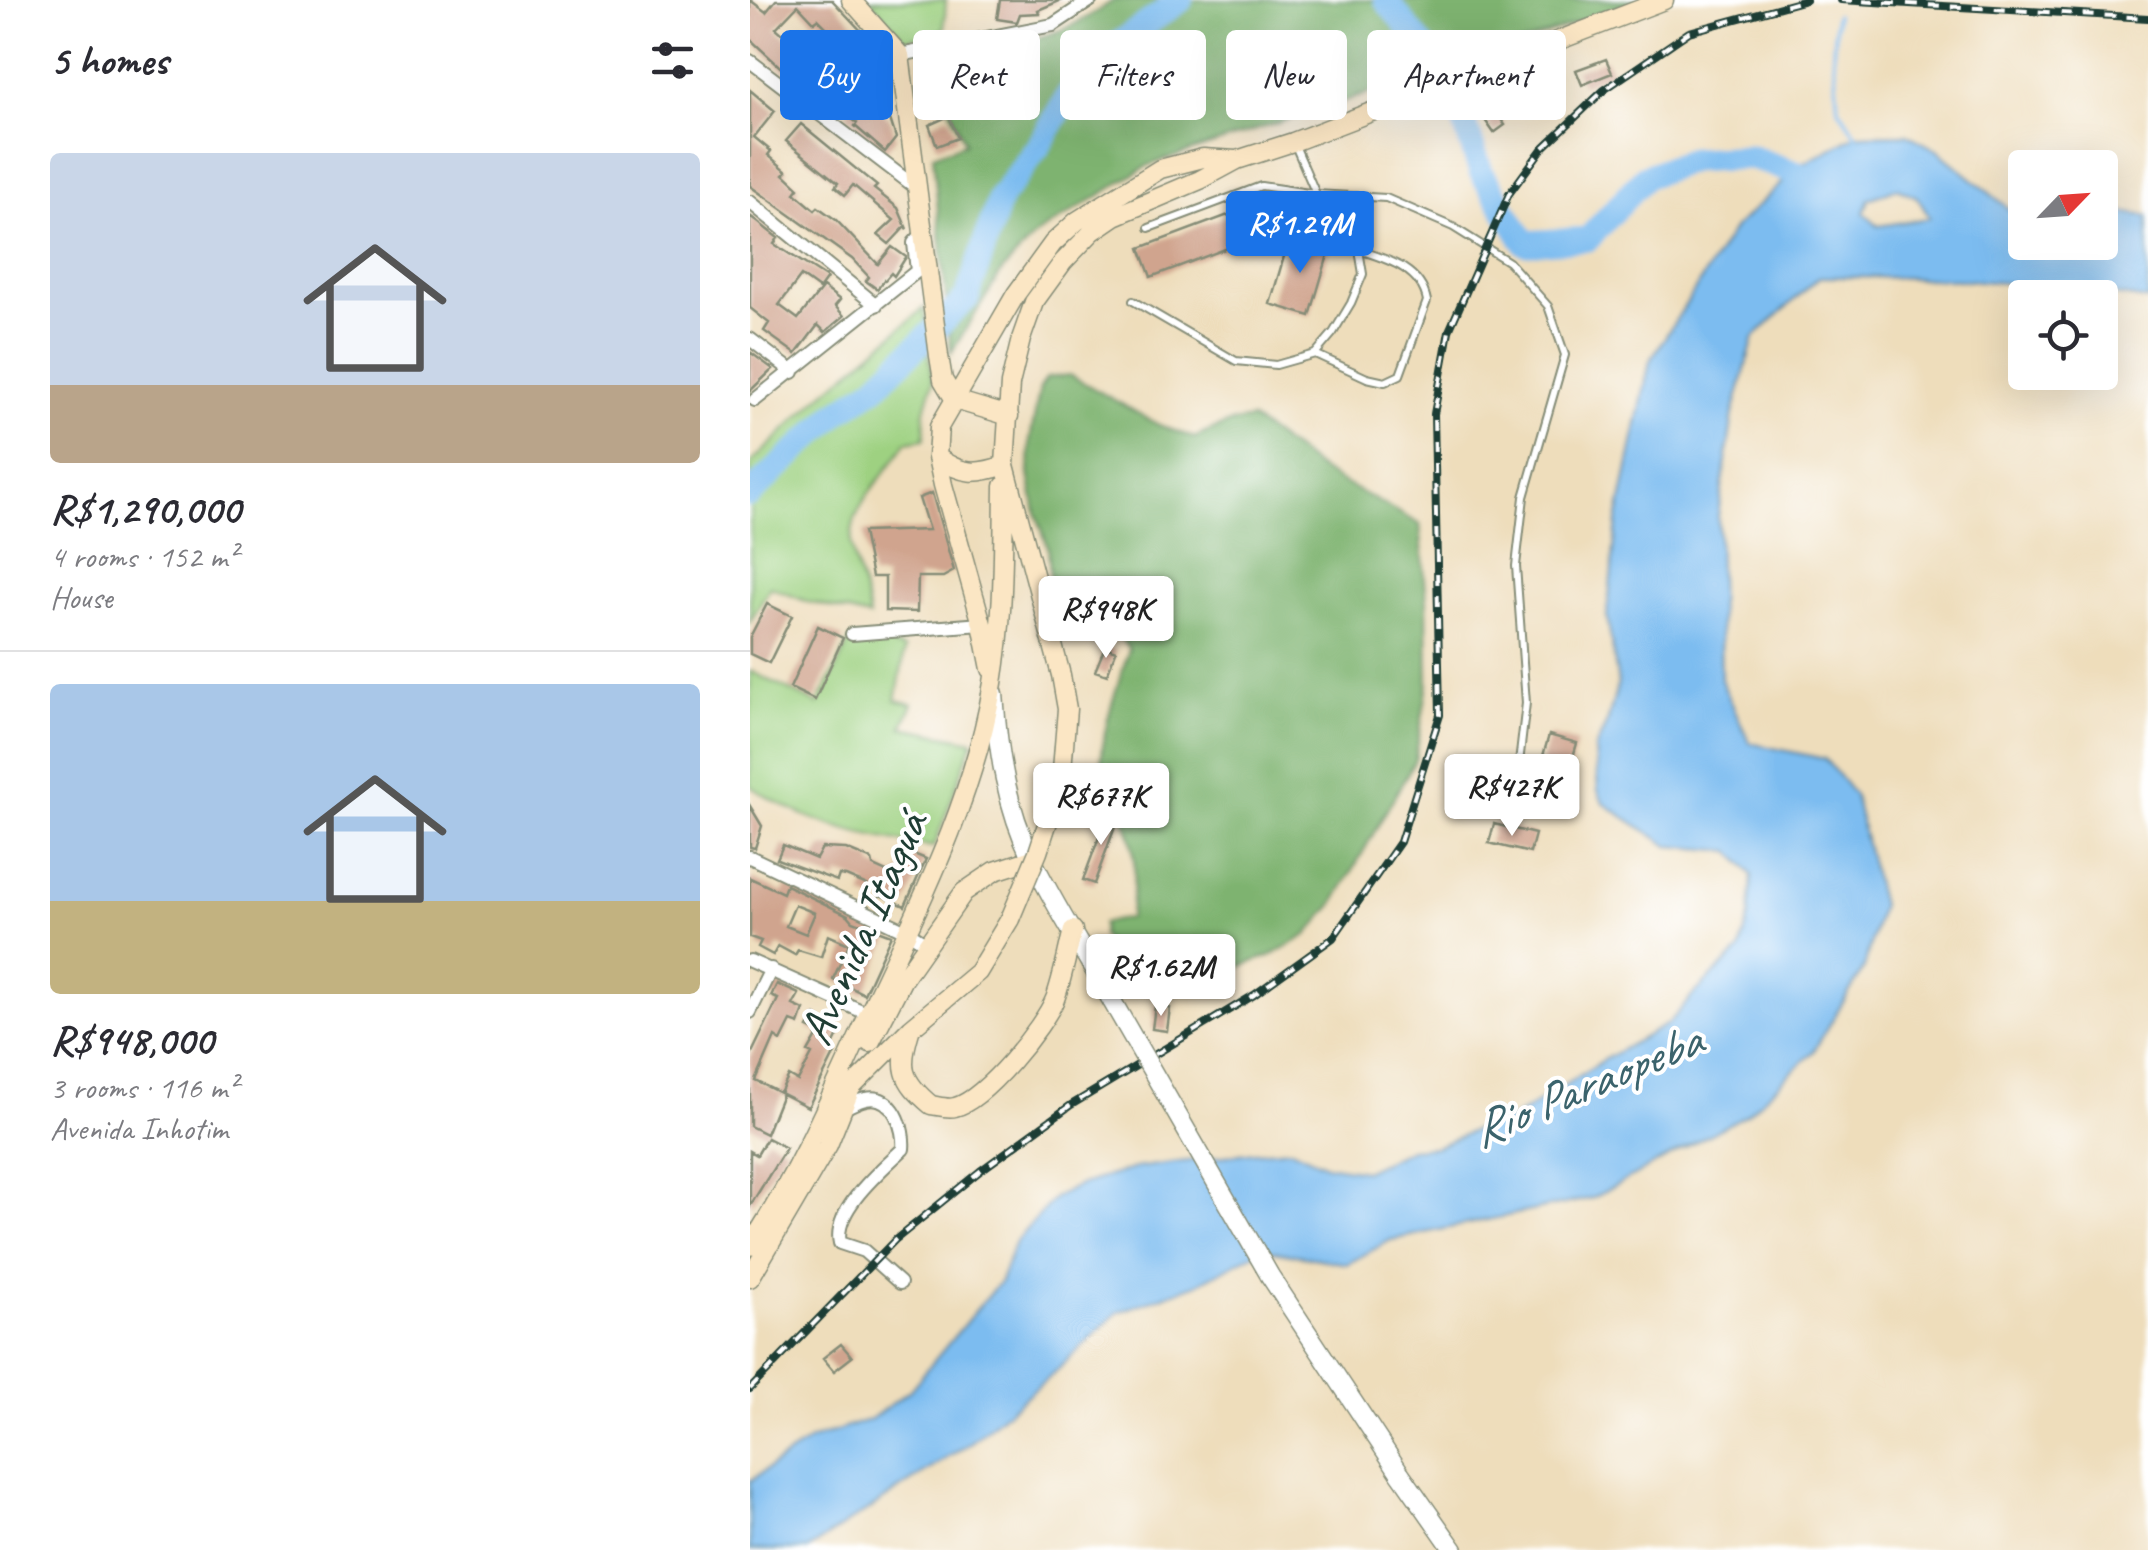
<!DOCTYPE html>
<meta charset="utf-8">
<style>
:root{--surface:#fff;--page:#f7f7f7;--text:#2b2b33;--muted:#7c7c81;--line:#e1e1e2;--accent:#1a73e8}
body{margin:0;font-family:Caveat,sans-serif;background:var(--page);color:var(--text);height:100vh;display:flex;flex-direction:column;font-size:38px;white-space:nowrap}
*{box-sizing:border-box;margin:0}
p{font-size:32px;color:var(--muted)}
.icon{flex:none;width:55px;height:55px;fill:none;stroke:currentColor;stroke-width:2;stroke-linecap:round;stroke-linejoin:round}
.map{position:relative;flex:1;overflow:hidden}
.details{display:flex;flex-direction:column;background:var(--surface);width:750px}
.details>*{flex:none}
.top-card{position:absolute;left:30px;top:30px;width:950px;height:90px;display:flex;gap:20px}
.needle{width:65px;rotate:65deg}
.controls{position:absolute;left:1258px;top:150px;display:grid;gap:20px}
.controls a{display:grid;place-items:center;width:110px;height:110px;border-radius:10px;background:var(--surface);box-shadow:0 10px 40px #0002;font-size:50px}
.price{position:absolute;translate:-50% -85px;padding:0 22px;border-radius:10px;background:#fff;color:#222;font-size:32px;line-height:65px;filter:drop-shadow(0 2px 5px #0008)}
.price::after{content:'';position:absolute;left:50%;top:60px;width:30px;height:22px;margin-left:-15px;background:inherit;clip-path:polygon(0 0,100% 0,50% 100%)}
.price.on{background:var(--accent);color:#fff}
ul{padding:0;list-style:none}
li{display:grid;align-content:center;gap:20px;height:530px;padding:0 50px}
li+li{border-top:2px solid var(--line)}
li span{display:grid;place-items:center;height:310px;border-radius:10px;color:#555}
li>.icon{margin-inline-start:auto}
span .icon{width:180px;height:180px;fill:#fffc;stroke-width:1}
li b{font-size:42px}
h2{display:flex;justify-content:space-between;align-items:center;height:120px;padding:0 50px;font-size:42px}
.pill{padding:0 35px;border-radius:10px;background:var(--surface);box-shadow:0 10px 40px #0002;font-size:35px;line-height:90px}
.pill.on{background:var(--accent);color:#fff}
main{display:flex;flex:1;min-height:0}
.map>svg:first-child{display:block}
.green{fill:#9ed181;stroke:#5e875a;stroke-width:2.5}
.forest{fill:#7eb36f;stroke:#4e7852;stroke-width:2.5}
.water{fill:#7bbcf0;stroke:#4d7c92;stroke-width:2.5;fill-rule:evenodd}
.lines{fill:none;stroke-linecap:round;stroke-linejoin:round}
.stream{stroke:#7bbcf0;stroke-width:4}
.river{stroke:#7bbcf0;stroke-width:25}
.building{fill:#d0a48e;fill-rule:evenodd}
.service-casing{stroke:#868d78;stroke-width:10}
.minor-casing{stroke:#868d78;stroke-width:16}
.tertiary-casing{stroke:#868d78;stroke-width:21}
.secondary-casing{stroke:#868d78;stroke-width:21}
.service{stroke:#fff;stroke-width:6}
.minor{stroke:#fff;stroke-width:12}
.tertiary{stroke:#fff;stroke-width:18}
.secondary{stroke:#fbe6c4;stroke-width:18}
.rail-casing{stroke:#1f3d34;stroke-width:8}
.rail{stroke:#fff;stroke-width:4;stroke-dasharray:11;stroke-linecap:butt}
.tertiary-bridge-casing{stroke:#868d78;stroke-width:21;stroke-linecap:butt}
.secondary-bridge-casing{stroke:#868d78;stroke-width:21;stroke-linecap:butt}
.tertiary-bridge{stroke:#fff;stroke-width:18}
.secondary-bridge{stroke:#fbe6c4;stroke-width:18}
.labels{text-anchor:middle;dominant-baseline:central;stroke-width:8;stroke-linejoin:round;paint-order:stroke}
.street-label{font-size:48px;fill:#1f3d34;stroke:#fff}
.water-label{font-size:50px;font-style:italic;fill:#3b636c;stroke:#fff}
</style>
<main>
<section class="details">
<h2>5 homes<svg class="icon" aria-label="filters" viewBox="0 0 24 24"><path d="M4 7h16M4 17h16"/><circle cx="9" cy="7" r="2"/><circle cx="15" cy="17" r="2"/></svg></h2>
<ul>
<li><span style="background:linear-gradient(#c9d6e8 75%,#b9a48a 0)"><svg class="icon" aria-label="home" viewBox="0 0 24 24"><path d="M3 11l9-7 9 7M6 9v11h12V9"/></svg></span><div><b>R$1,290,000</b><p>4 rooms · 152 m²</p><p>House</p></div></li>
<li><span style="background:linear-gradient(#a9c7e8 70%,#c2b280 0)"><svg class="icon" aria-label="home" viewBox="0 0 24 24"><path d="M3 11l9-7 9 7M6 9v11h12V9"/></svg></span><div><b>R$948,000</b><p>3 rooms · 116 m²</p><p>Avenida Inhotim</p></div></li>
</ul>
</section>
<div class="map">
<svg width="1398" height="1550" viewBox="0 0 1398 1550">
<rect width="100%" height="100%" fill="#fff"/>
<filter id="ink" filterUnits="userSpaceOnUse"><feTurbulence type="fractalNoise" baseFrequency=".01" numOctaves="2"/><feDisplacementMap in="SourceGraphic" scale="20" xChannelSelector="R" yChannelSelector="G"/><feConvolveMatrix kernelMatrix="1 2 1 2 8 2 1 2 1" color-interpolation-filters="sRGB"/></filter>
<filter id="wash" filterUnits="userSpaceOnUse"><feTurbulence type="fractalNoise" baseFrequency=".0048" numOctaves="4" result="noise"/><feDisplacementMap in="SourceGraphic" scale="40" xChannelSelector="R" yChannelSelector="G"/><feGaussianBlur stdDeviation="2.25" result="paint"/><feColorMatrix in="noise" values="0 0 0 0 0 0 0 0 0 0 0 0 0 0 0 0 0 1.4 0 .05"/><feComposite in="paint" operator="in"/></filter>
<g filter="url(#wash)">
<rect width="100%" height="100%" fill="#edb"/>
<!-- green -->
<path class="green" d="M119 0H196L194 30 155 40Z
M174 308 183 382 174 413 175 439 156 442C137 477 92 509 103 555 108 576 117 595 119 617L58 602 20 587 0 622V464L64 402Z
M100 640H128L155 649 146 700 163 704 152 727 223 741 184 847C117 837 57 825 0 786V671L68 704Z"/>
<!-- forest -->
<path class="forest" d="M364 0H887L782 40 399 165 287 234 252 271 201 353 183 155 215 143 196 100 236 67 258 59 257 44C304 36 325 27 364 0Z
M320 375 409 425 444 438 479 423 501 419 577 474 670 524 677 602 678 684 665 760 583 905 557 935 522 955 486 968 413 955 390 964 376 966 352 936V923L379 918C386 880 389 847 371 812 365 800 353 791 352 779 348 736 367 689 379 649 364 626 347 624 322 620L300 576 298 547 286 513 279 474 280 440 290 388 297 378Z"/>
<!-- water -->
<path class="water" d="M1157 134 1187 150 1263 212 1275 213V242H1350V209L1398 216V300C1284 282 1184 276 1069 277L1004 337 983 414 968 515 971 680 1000 743 1075 759 1104 795 1131 905 1114 968 1063 1052 997 1114 843 1198 641 1240 597 1264 512 1249 447 1284 368 1312 306 1371 220 1443 57 1550H0V1481L60 1440 121 1419 160 1390 250 1281 265 1242 305 1197 332 1184 385 1168 505 1152 541 1149 576 1165 614 1171 660 1149 685 1147 729 1128 762 1119 855 1059 919 1023 945 993 990 950 999 917 1002 875 981 851 919 846 853 803 848 791 845 749 858 720 868 683 857 616 867 521 900 361 984 228 1051 165 1106 135ZM1147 188 1167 197 1180 218 1128 226 1114 213 1119 199Z"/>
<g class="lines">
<!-- stream -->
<path class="stream" d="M1086 15 1083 53 1088 107 1106 135"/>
<!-- river -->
<path class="river" d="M636 0 700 81 731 172 775 243 838 239 895 177 941 160 1001 157 1071 182 1074 186
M0 494 87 413 125 387 217 298 250 198 290 144 323 87 365 46 431 0"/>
</g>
<g id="blocks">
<!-- building -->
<path class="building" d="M0 0 16 12 26 0H82L115 35 135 57V64L118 83 133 97 126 108 140 119 146 138 135 152 105 126 107 123 96 114 99 110 79 92 72 101 57 87 55 90 0 39ZM48 5 64 22 68 19 96 47 76 71 26 28Z
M250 0H312L288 10 289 13 270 14 267 22 247 19Z
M856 59 862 73 832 85 826 70Z
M209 62 219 78 197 91 188 75Z
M0 90 25 111 4 137 21 151 18 155 37 171 34 174 49 188 45 193 65 210 68 207 86 220 128 264 142 247 156 257 144 276 141 273 127 289 116 281 119 277 102 259 0 186Z
M739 103 755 125 744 133 728 110Z
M199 116 208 138 187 146 179 125Z
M51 124 127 186 124 189 148 208 157 229 155 227 139 244 128 235 144 220 103 185 95 195 85 187 88 183 36 141Z
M529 196H534L544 223 401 277 390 248Z
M0 216 28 238 24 244 77 278 69 289 51 276 29 305 48 319 73 287 90 300 85 306 94 316 75 332 68 325 46 354 14 331 19 323 0 308Z
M540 236 580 248 560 316 520 304Z
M0 352 23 369 0 391Z
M182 493 204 571 193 577H168L167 612 135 611V577H122L113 532 179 530 169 498Z
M17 604 42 616 19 663 0 654V637Z
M68 626 93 638 65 700 40 688Z
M355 647 366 651 357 675 345 671Z
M799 735 827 743 810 802 782 794Z
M0 806 12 826 5 848 0 847Z
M358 813 369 816 344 884 333 880Z
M744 824 785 834 780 853 739 843Z
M33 845 66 859 72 848 96 849 122 860 123 866 145 876H148L159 852 176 859 155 906 130 895 126 902 112 896 117 885 96 876 89 875 87 881 27 859Z
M0 878 33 893 36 885 98 915 103 921 141 935 114 994 83 979 99 944 78 935 71 957 48 950 45 955 28 946 23 955 8 947 11 941 0 937ZM45 905 65 913 56 934 36 926Z
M27 984 49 994 43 1005 54 1010 49 1024 41 1021 31 1041 25 1037 6 1081 30 1093 39 1076 48 1081 62 1054 58 1052 69 1033 58 1028 65 1015 90 1031 81 1050 85 1053 58 1107 32 1094 16 1134 0 1126V1057L28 999 21 996Z
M405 1006 420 1008 417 1031 402 1029Z
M17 1138 36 1148 0 1206V1151L7 1155Z
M91 1344 102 1357 84 1371 73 1358Z"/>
</g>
</g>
<g filter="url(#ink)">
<use href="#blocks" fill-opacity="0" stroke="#868d78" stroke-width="2.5"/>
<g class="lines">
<defs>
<path id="service" d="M399 228 511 186 566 194 636 198 703 227 759 262 798 306 815 355 774 497 766 566 776 703 763 815
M383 301 486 361 526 365 565 354 583 333 601 303 613 274 609 250 566 194 544 143
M565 354 617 378 635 382 650 375 677 301C671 268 636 259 609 250"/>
<path id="minor" d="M150 55 303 25 341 0
M0 61 168 189
M0 202 126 305
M0 339 43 372
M5 400 167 271 164 243 174 232
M102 634 232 624
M0 857 158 932 177 944
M0 961 125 1017
M0 1012 21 969
M94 1108C101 1105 109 1100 116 1099 144 1093 155 1129 153 1149 131 1170 82 1211 90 1243L114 1251 150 1283"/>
<path id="tertiary" d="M244 694C248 751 256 806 282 859 303 903 330 944 354 987
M650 1473 704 1550"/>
<path id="secondary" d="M101 0 150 55 189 356 193 380 205 400
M205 400 259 416
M187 457C212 475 226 475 255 465
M241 669 232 624 193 485 187 457 189 427 266 294 303 243 327 221 410 169 453 158 486 160
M311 782 317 709 311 675 255 465 260 384 271 339 284 302 313 262 343 231 365 216 450 180 487 160 543 142 914 0
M160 1031C149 1067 151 1080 181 1105 188 1106 198 1109 205 1107 234 1101 294 1026 305 999 313 977 317 953 323 930
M120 1043 153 979 214 892 245 871 282 859
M0 1246C49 1172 84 1090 121 1009 170 904 224 799 243 683 254 618 253 552 254 486
M0 1278 78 1145 101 1088 161 1028 228 972 260 919"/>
</defs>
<!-- service casing -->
<use href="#service" class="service-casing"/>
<!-- minor casing -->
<use href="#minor" class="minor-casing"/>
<!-- tertiary casing -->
<use href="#tertiary" class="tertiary-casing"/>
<!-- secondary casing -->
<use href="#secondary" class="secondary-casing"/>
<!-- service -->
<use href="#service" class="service"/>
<!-- minor -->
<use href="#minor" class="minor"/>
<!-- tertiary -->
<use href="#tertiary" class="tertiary"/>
<!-- secondary -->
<use href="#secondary" class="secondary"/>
<defs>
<path id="rail" d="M1091 0 1398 18
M0 1389 145 1240 230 1171 321 1105 504 995 583 938 650 842 690 715 684 414 699 331 759 194 792 149 854 90 939 32 1056 0"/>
</defs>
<!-- rail casing -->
<use href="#rail" class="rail-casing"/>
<!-- rail -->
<use href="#rail" class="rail"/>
<defs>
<path id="tertiary-bridge" d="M354 987 520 1276 650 1473"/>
<path id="secondary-bridge" d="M260 919 288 852 311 782"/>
</defs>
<!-- tertiary-bridge casing -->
<use href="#tertiary-bridge" class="tertiary-bridge-casing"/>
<!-- secondary-bridge casing -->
<use href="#secondary-bridge" class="secondary-bridge-casing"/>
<!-- tertiary-bridge -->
<use href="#tertiary-bridge" class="tertiary-bridge"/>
<!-- secondary-bridge -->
<use href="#secondary-bridge" class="secondary-bridge"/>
</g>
</g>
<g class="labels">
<!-- street labels -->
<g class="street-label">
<text transform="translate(113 928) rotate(-66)">Avenida Itaguá</text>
</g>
<!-- water labels -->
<g class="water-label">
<text transform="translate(836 1085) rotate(-23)">Rio Paraopeba</text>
</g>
</g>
</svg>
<div class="controls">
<a><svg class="needle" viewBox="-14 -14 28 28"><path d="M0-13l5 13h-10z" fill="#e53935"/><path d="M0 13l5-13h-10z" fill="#7c7c81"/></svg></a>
<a><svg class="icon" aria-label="locate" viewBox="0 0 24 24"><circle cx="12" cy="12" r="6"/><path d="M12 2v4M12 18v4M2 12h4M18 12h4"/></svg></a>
</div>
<b class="price on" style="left:550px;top:276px">R$1.29M</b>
<b class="price" style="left:356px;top:661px">R$948K</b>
<b class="price" style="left:762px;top:839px">R$427K</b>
<b class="price" style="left:351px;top:848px">R$677K</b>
<b class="price" style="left:411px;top:1019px">R$1.62M</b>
<div class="top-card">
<a class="pill on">Buy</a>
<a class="pill">Rent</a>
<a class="pill">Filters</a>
<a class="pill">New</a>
<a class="pill">Apartment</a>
</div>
</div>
</main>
